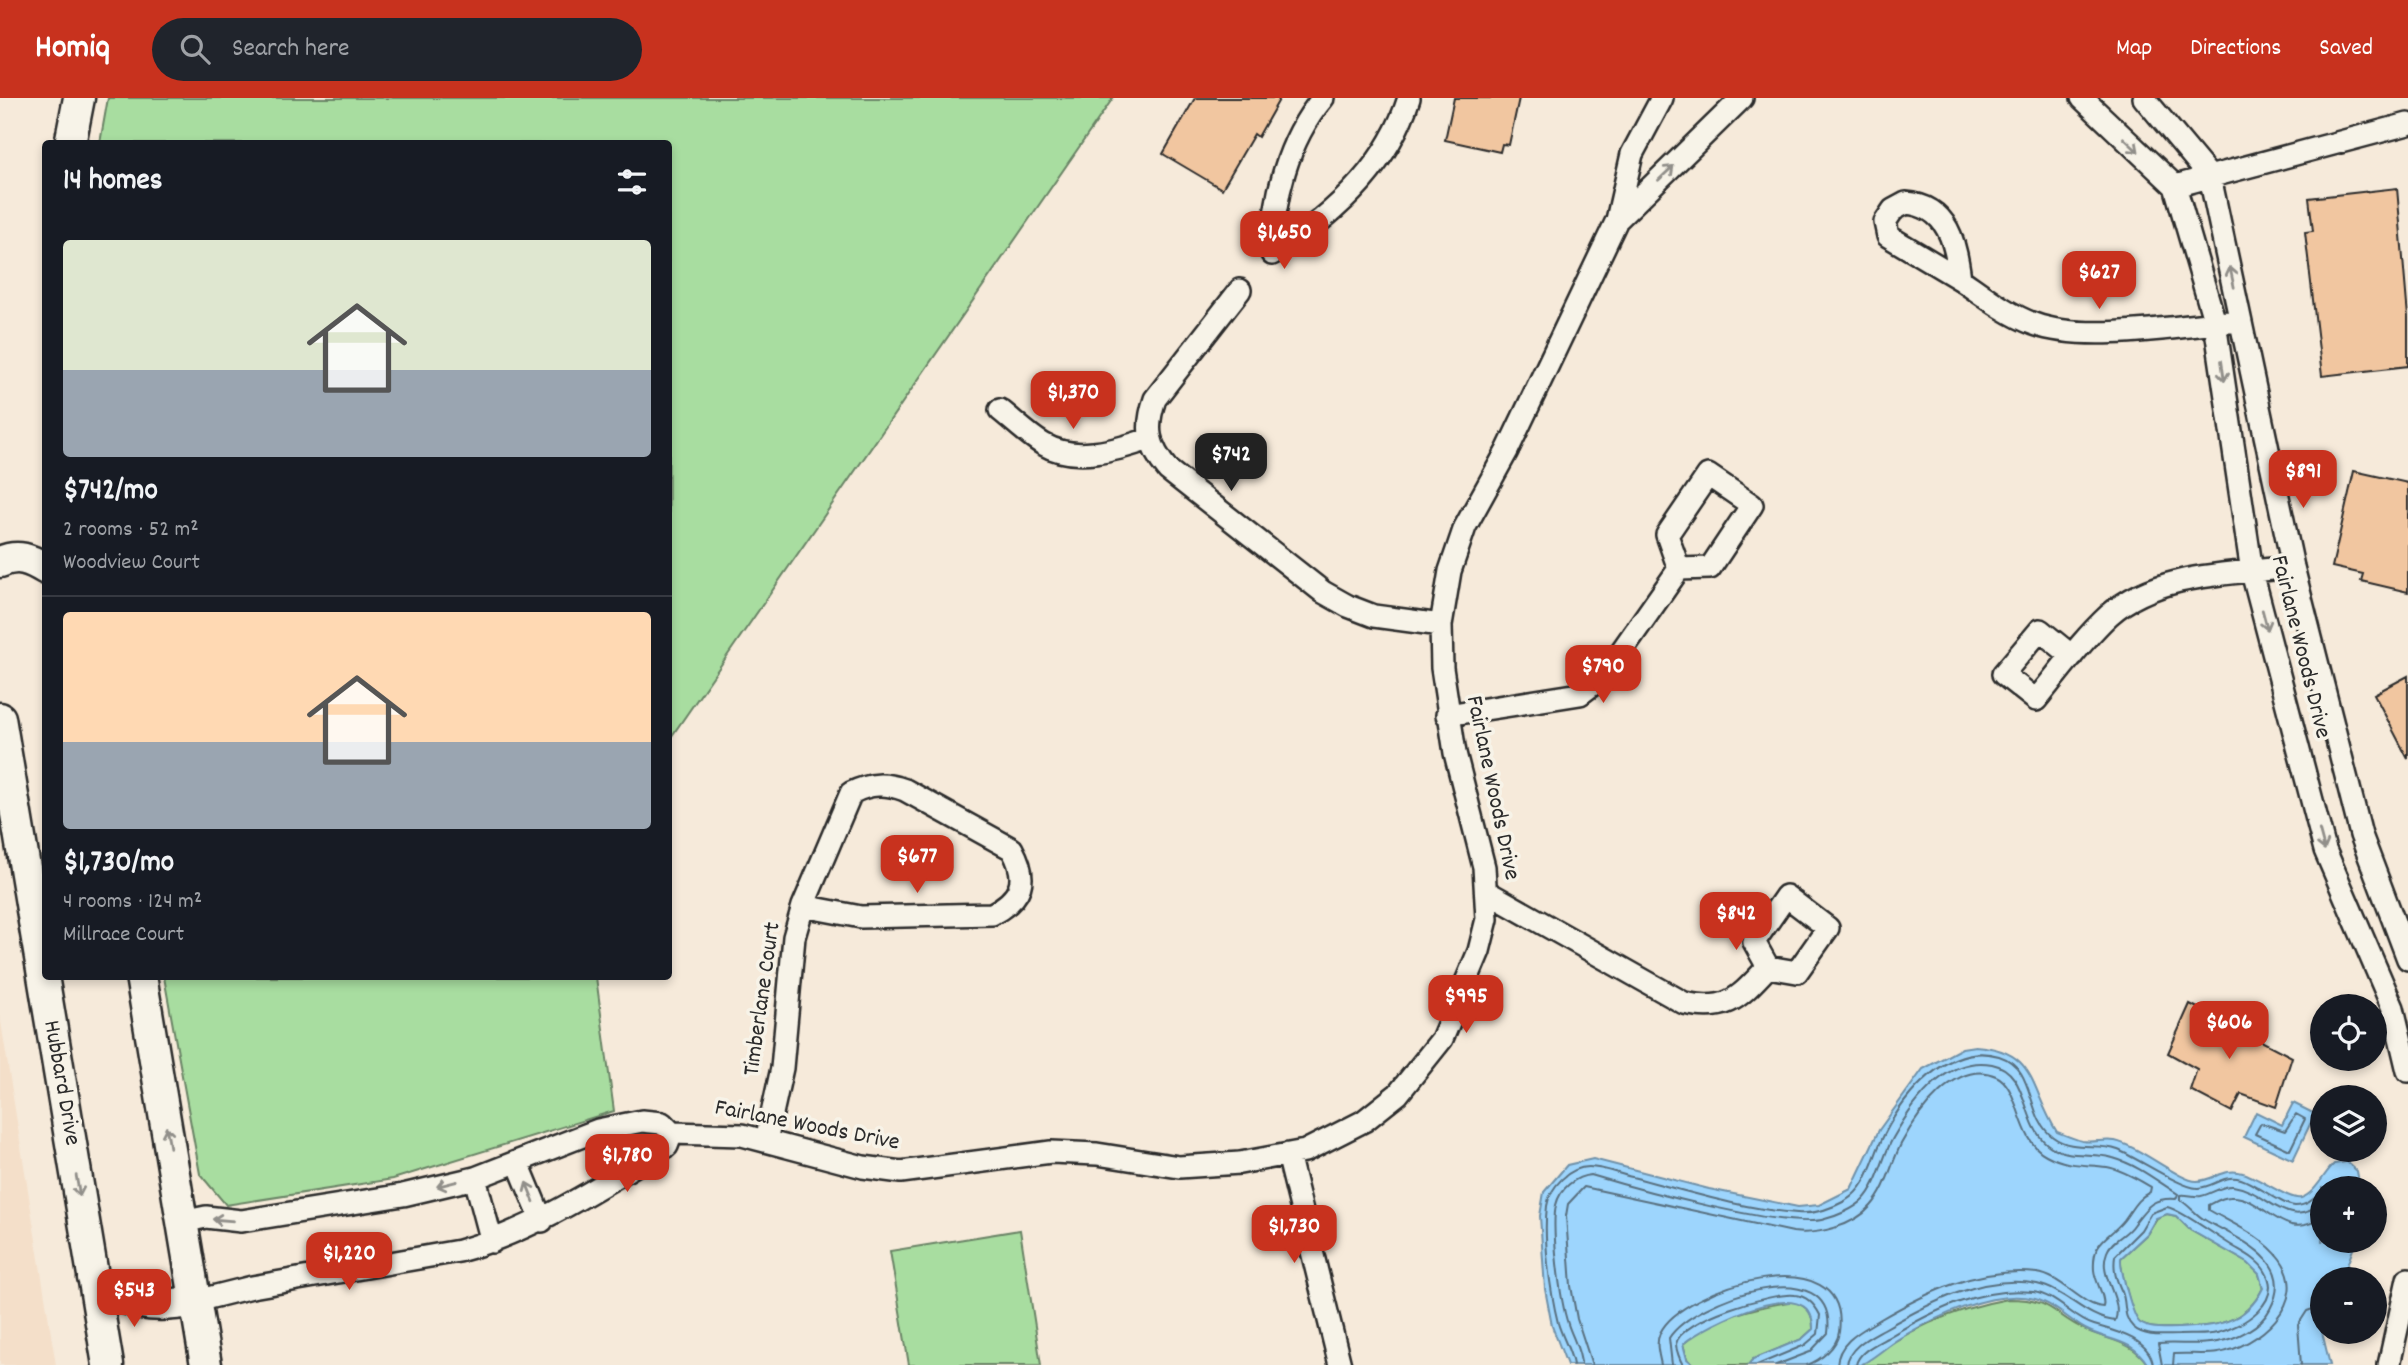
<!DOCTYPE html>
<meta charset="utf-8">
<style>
:root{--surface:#171b24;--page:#20242c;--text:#f1f3f6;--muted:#9ea1a6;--line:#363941;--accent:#c8321e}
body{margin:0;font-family:Dekko,sans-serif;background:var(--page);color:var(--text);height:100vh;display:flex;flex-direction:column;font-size:26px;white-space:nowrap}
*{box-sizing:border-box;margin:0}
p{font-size:23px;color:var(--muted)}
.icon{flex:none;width:38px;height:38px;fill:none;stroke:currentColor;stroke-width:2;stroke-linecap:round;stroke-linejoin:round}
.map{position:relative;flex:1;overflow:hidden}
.details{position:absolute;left:42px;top:42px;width:630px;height:840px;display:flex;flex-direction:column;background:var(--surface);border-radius:7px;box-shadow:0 4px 10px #0003}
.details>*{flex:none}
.controls{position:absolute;left:2310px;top:896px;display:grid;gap:14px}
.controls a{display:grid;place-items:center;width:77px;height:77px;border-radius:50%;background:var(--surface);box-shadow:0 4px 10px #0003;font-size:35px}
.price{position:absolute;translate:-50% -60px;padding:0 16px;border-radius:14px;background:var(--accent);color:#fff;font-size:23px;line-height:46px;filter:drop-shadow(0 2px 4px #0008)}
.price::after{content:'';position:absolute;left:50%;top:42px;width:21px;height:16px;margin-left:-10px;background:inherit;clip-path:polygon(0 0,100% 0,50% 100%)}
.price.active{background:#222;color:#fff}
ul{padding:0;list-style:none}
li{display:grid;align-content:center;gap:14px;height:371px;padding:0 21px}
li+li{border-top:2px solid var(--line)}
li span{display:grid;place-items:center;height:217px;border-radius:7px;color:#555}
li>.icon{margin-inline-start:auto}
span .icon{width:126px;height:126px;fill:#fffc;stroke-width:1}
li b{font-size:30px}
h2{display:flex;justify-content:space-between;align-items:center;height:84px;padding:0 21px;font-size:30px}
header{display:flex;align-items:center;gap:42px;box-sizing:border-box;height:98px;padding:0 35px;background:var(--accent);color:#fff}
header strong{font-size:33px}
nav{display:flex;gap:38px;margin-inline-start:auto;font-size:24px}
.search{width:490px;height:63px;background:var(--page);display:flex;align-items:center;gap:18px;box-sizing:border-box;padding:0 24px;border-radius:38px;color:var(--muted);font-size:26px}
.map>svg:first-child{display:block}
.built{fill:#f4dfc9}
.green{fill:#a8dda0;stroke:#6a8466;stroke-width:2}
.water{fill:#9dd5fd;stroke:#6f91a9;stroke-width:2;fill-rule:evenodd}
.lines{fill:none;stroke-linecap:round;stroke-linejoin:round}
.shore{stroke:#596f7f;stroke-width:2}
.building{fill:#f1c6a0;stroke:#2b2b2b;stroke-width:2}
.street-casing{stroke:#2b2b2b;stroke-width:26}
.secondary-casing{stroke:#2b2b2b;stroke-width:35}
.street{stroke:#f7f3e8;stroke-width:21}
.secondary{stroke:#f7f3e8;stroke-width:30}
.oneway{stroke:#918f8a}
.labels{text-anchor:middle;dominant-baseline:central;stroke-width:7;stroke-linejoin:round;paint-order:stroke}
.street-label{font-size:24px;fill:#2b2b2b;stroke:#f7f3e8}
</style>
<header>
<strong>Homiq</strong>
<div class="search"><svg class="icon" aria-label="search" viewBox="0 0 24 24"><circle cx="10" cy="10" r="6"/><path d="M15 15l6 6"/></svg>Search here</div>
<nav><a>Map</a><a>Directions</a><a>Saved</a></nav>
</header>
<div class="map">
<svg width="2408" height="1267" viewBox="0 0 2408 1267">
<rect width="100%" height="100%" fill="#f6eada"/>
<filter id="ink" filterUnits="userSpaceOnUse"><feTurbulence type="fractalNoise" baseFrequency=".0143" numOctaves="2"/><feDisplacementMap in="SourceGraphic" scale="14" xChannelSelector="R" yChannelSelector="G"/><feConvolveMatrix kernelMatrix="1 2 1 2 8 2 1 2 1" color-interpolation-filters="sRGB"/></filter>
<g filter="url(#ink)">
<!-- built -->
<path class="built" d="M0 918 56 1267H0Z"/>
<!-- green -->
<path class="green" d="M108 0H1113L669 642 668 46 100 45Z
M164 879H596L614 1013 393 1081 226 1107 200 1076Z
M2167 1116 2176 1118 2190 1132 2248 1165 2259 1176 2263 1190C2245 1227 2214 1228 2177 1230 2164 1230 2151 1232 2140 1225 2132 1220 2120 1171 2121 1160L2147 1136 2157 1120Z
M1020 1132 1041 1267H909L890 1153Z
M2008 1201C2056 1201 2051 1217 2088 1233 2111 1243 2133 1243 2148 1267H1860C1905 1232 1952 1211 2008 1201Z
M1794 1203C1809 1210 1813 1215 1813 1231L1802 1241 1753 1261 1748 1267H1694L1687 1261 1683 1246C1716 1218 1752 1210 1794 1203Z"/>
<!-- water -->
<path class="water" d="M1975 948C2038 952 2029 990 2057 1034 2065 1037 2074 1041 2082 1043 2093 1045 2104 1041 2115 1043 2139 1048 2180 1083 2197 1083 2215 1082 2224 1069 2243 1075 2258 1079 2290 1103 2301 1100 2315 1096 2324 1075 2334 1066L2347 1064 2357 1073 2360 1090H2322V1143H2356L2342 1181H2322V1234L2330 1267H2148C2131 1239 2109 1244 2085 1231 2069 1222 2054 1206 2035 1201 1994 1190 1934 1220 1900 1240 1888 1247 1871 1263 1860 1267 1847 1267 1768 1267 1748 1267L1753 1261 1802 1241 1813 1231C1815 1171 1705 1227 1683 1246L1687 1261 1694 1267H1567L1552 1228 1545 1191 1540 1118 1544 1094 1567 1067 1593 1061 1709 1091 1798 1109 1819 1107 1851 1091 1879 1032 1923 971 1962 950ZM2167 1116 2176 1118 2190 1132 2248 1165 2259 1176 2263 1190C2245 1227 2214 1228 2177 1230 2164 1230 2151 1232 2140 1225 2133 1220 2120 1171 2121 1160L2147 1136 2156 1120Z
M2293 1005 2315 1016 2293 1062 2244 1039 2256 1014 2282 1027Z"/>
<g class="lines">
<!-- shore -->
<path class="shore" d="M2296 1016 2305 1021 2290 1052 2255 1036 2261 1025 2285 1033Z
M2167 1109C2180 1111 2216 1138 2231 1147 2242 1154 2258 1161 2265 1173 2284 1204 2242 1229 2217 1235 2206 1238 2191 1236 2179 1237 2164 1237 2145 1240 2133 1229 2122 1218 2127 1206 2122 1194 2116 1181 2113 1173 2115 1158L2141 1132 2151 1115Z
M1573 1267C1571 1253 1562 1239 1558 1225 1550 1193 1543 1140 1547 1108 1550 1089 1569 1069 1589 1069 1603 1069 1619 1076 1632 1079 1686 1093 1742 1111 1797 1115 1814 1117 1830 1111 1845 1103 1869 1089 1872 1060 1884 1037 1904 997 1948 943 1999 958 2037 970 2025 1019 2053 1039 2073 1054 2097 1044 2118 1052 2137 1060 2183 1091 2198 1090 2214 1089 2223 1076 2241 1081 2257 1086 2281 1107 2295 1108 2308 1108 2316 1100 2322 1091
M1581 1267C1581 1253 1572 1239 1568 1226 1560 1202 1551 1131 1556 1107 1560 1090 1576 1078 1591 1077 1634 1090 1789 1133 1825 1121 1837 1118 1854 1111 1863 1102 1879 1085 1882 1059 1893 1040 1913 1004 1946 957 1992 966 2029 973 2021 1025 2047 1046 2067 1062 2092 1053 2113 1060 2138 1067 2157 1083 2178 1096L2176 1101C2152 1099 2146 1110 2133 1127 2126 1138 2112 1141 2107 1154 2097 1179 2124 1200 2115 1223 2085 1220 2066 1192 2037 1186 1984 1175 1928 1206 1884 1231 1870 1239 1848 1249 1847 1267
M1592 1267 1577 1221 1571 1188 1566 1118 1568 1106 1584 1089 1793 1134C1818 1137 1854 1128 1871 1108 1887 1090 1891 1066 1901 1046 1917 1016 1956 960 1996 978 2020 988 2017 1043 2046 1057 2068 1069 2084 1066 2107 1069 2121 1071 2139 1082 2151 1089L2150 1094C2136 1101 2133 1110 2124 1122 2109 1141 2092 1141 2094 1172 2095 1184 2106 1199 2103 1209 2080 1207 2062 1178 2037 1175 1979 1169 1927 1194 1879 1222 1861 1233 1838 1244 1837 1267
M1661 1267C1659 1256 1655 1246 1660 1235 1681 1189 1852 1137 1839 1234 1837 1249 1821 1262 1807 1267
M1672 1267 1669 1240C1694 1201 1838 1151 1828 1235L1810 1254 1776 1267
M1683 1267C1680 1262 1676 1252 1676 1246 1680 1221 1773 1194 1795 1197 1807 1198 1815 1207 1820 1217L1818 1236 1805 1247 1757 1267
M1856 1267C1858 1254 1876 1246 1887 1240 1931 1214 1980 1188 2033 1194 2057 1197 2073 1221 2094 1227 2115 1233 2150 1241 2153 1267
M2162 1267 2158 1246C2177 1244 2198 1248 2217 1244 2236 1241 2261 1229 2270 1211 2297 1162 2239 1142 2205 1122 2195 1116 2189 1107 2180 1102V1097C2187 1096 2194 1099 2201 1098 2212 1096 2222 1087 2233 1088 2269 1093 2286 1135 2322 1105
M2173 1267 2174 1256C2189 1255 2204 1257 2218 1255 2257 1249 2312 1204 2280 1161 2263 1138 2233 1126 2209 1112V1107C2215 1104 2223 1099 2230 1099 2264 1096 2282 1148 2322 1119
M2301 1267 2298 1227 2307 1213 2322 1208"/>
</g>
<!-- building -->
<path class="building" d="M1195 0H1280L1258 39 1254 36 1222 91 1163 56Z
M1454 0H1519L1509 47 1502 46 1500 54 1445 42Z
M2397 90 2408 219V268L2322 278 2305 134 2313 133 2309 100Z
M2354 373 2408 385V494L2361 483 2363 476 2332 469Z
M2408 578V661L2374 596Z
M2190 906 2292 959 2276 1009 2241 996 2232 1014 2190 992 2197 971 2168 955Z"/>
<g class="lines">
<defs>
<path id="street" d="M1323 0C1287 43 1273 101 1272 156 1333 119 1387 70 1409 0
M2082 0 2175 88 2215 225 2252 474 2325 752 2393 910 2408 973
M2144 0 2210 79 2293 469 2361 737 2408 861
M2175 88 2408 26
M1906 105C1948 108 1956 146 1960 181L1888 138 1885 124 1893 112Z
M1617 122 1742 0
M1960 181C1983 197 2007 216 2034 226 2086 245 2173 228 2229 224
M1240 192 1155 301C1145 330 1148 348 1168 372L1323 494 1348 508 1374 518 1441 527
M1000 312C1014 323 1028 337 1043 346 1075 365 1117 352 1149 341
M1708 377 1752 407 1710 470 1679 471 1667 437Z
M2072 558 2040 532 2003 576 2036 602C2059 574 2082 542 2109 517 2157 474 2234 476 2293 469
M1447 617 1580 596 1604 578 1679 471
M1487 794 1684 905C1729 915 1740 898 1768 869L1754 844 1786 798 1828 830 1797 874 1768 869
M766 1043 782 970 794 839 803 808 851 695C871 685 885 685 905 692L1012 751C1029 782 1022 800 992 816L861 819 803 808
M1288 1056 1340 1267
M518 1065 542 1123
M475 1080 492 1144
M182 1124 206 1119 241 1123 403 1097 475 1080 598 1032 642 1023 662 1025 672 1035 742 1037 863 1069 901 1074 1051 1054 1097 1056 1179 1069 1240 1065 1305 1053 1364 1023 1398 996 1442 941 1479 853 1487 821 1484 769 1455 655 1442 570 1441 527 1450 473 1465 429 1507 353 1617 122 1632 56 1662 0
M196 1203 252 1189 459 1153C535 1132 599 1089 667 1048L672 1035
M2389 1267 2408 1181"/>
<path id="secondary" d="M70 46 79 0
M0 464C18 456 30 461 46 471
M0 620 108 1267
M141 878 206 1267
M93 1180C127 1208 153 1211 196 1203"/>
</defs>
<!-- street casing -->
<use href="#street" class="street-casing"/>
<!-- secondary casing -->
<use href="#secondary" class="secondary-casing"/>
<!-- street -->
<use href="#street" class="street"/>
<!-- secondary -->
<use href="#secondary" class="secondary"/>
</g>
<!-- one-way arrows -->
<defs><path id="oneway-shaft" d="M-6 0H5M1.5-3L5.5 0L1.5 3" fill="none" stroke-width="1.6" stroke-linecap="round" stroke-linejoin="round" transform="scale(1.75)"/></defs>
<g class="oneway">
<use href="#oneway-shaft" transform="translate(2131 47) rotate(43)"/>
<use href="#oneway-shaft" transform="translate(1666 75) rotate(-44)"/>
<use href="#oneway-shaft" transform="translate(2232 179) rotate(-102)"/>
<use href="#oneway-shaft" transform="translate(2223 273) rotate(82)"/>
<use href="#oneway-shaft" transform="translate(2265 522) rotate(75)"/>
<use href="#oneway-shaft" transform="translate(2322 742) rotate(75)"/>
<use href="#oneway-shaft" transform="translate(168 1039) rotate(-100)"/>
<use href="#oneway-shaft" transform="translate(447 1086) rotate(166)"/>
<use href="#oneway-shaft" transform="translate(78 1088) rotate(80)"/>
<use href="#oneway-shaft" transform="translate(530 1094) rotate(-112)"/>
<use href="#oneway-shaft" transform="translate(223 1122) rotate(-175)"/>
</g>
</g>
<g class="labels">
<!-- street labels -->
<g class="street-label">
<text transform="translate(2300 549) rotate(76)">Fairlane Woods Drive</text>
<text transform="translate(1492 690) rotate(78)">Fairlane Woods Drive</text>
<text transform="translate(763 901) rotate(-82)">Timberlane Court</text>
<text transform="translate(61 985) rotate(80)">Hubbard Drive</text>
<text transform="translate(807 1028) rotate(11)">Fairlane Woods Drive</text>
</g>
</g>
</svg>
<div class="controls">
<a><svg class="icon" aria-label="locate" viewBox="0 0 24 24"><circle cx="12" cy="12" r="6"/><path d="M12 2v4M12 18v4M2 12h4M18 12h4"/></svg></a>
<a><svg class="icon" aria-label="layers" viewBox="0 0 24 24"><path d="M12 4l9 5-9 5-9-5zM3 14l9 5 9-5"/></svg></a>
<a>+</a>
<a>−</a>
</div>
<b class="price" style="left:1284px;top:173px">$1,650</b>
<b class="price" style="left:2099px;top:213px">$627</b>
<b class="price" style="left:1073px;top:333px">$1,370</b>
<b class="price active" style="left:1231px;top:395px">$742</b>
<b class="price" style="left:2303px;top:412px">$891</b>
<b class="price" style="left:1603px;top:607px">$790</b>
<b class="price" style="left:917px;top:797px">$677</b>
<b class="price" style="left:1736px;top:854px">$842</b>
<b class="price" style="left:1466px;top:937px">$995</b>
<b class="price" style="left:2229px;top:963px">$606</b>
<b class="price" style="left:627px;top:1096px">$1,780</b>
<b class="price" style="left:1294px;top:1167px">$1,730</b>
<b class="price" style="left:349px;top:1194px">$1,220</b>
<b class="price" style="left:134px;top:1231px">$543</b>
<section class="details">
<h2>14 homes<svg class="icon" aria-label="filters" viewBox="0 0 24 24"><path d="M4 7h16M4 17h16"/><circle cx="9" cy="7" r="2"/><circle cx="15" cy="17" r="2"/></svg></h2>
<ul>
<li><span style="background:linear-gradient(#dfe7d0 60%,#9aa5b1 0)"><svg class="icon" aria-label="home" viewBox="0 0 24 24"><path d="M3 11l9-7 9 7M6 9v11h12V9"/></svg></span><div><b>$742/mo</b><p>2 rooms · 52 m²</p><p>Woodview Court</p></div></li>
<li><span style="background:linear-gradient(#ffd9b3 60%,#9aa5b1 0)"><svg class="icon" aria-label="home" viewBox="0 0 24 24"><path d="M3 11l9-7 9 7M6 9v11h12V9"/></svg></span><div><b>$1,730/mo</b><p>4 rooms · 124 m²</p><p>Millrace Court</p></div></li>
</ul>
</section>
</div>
